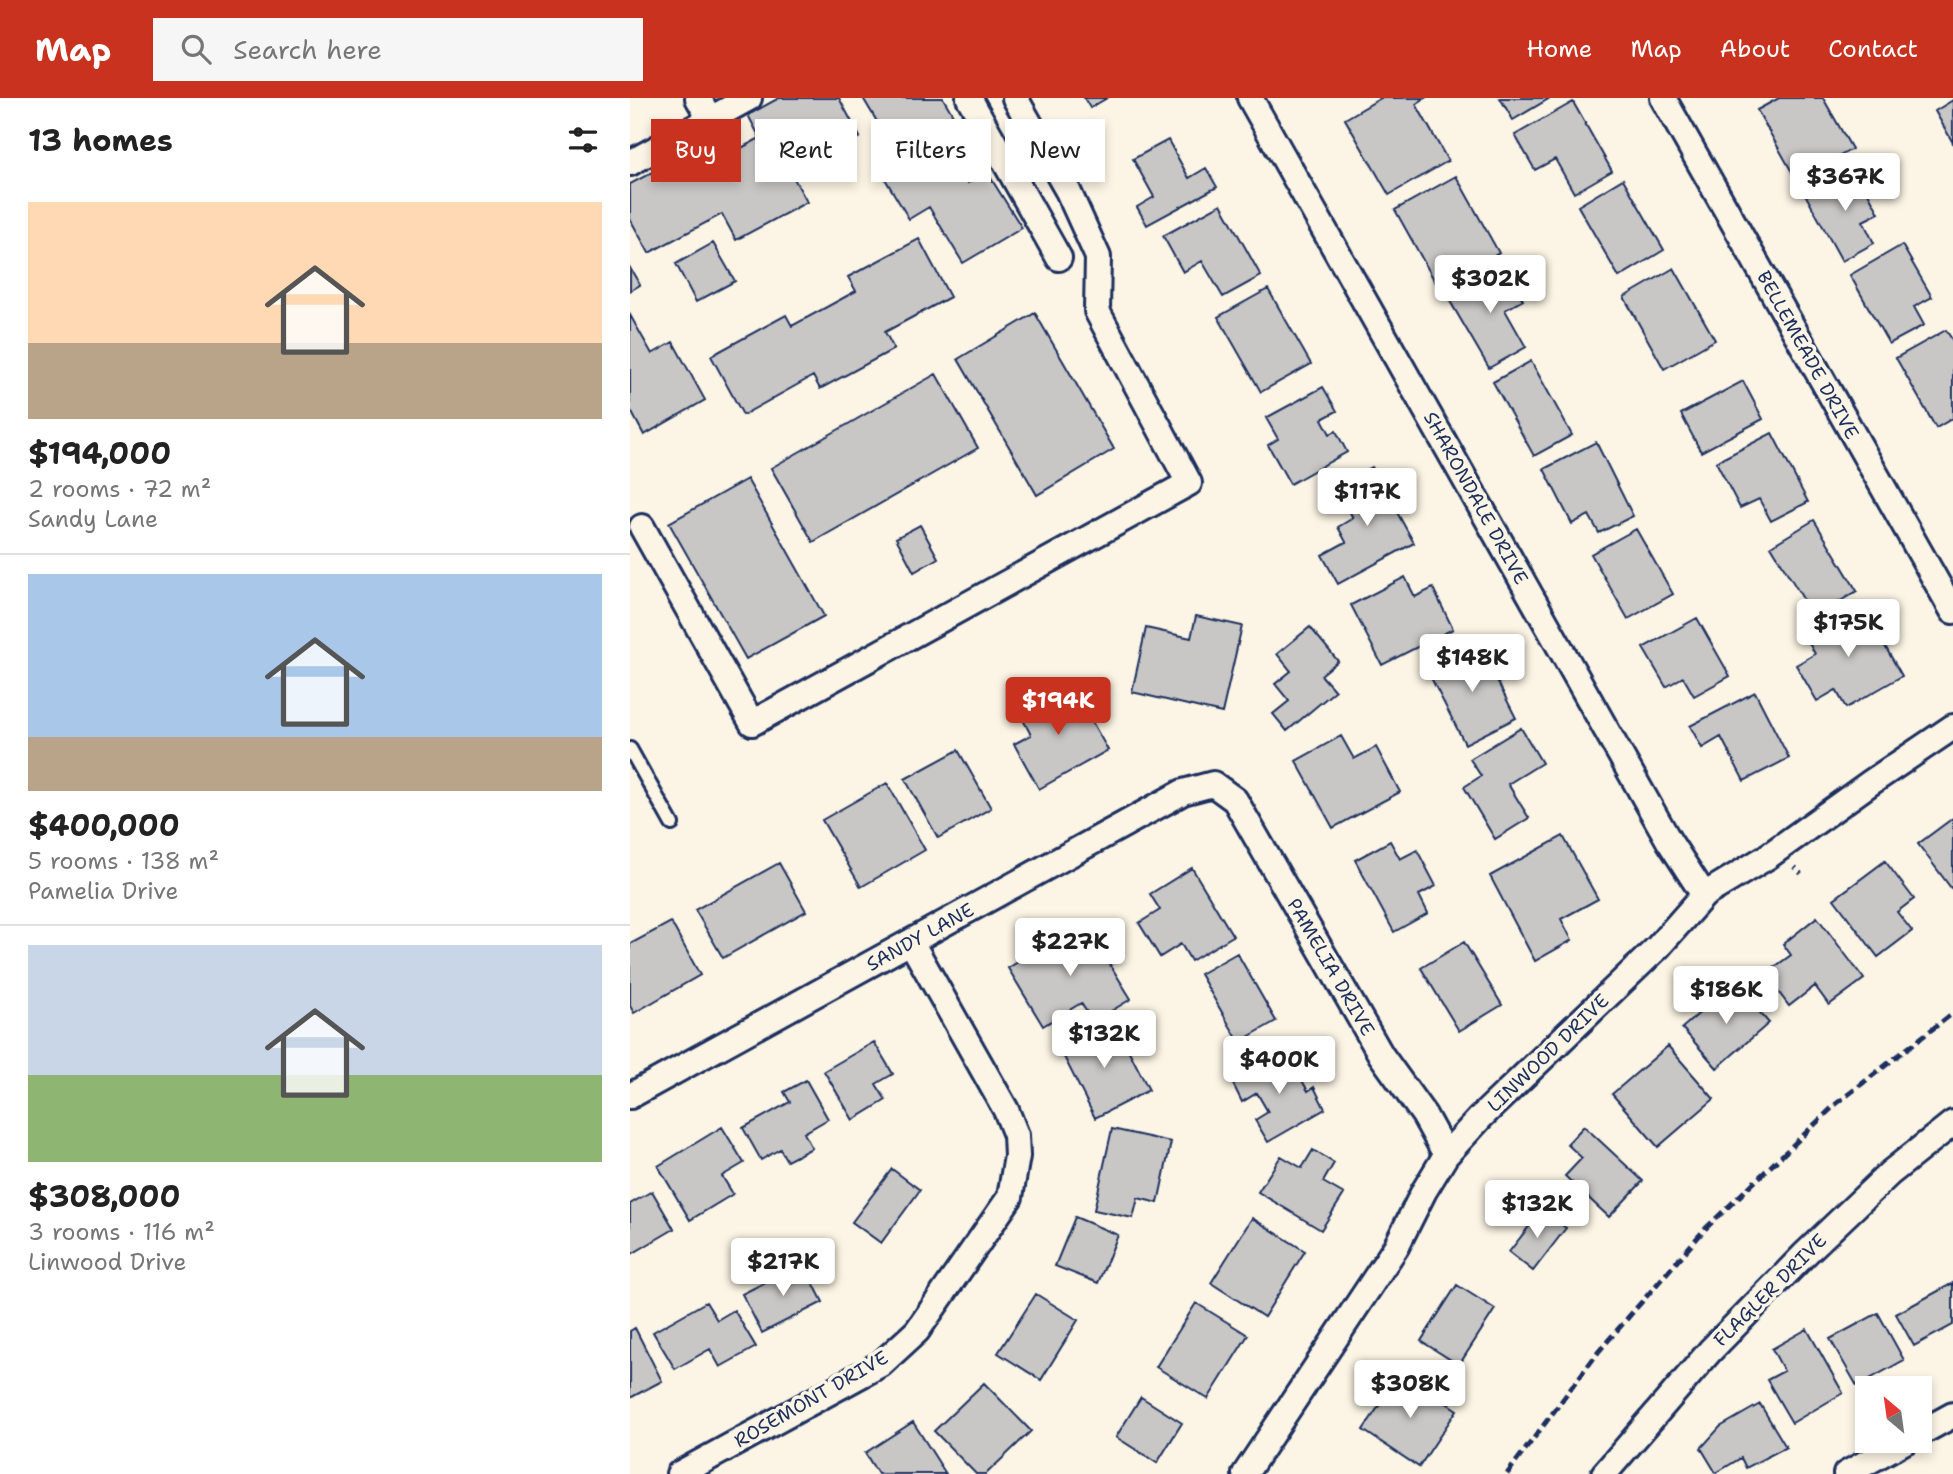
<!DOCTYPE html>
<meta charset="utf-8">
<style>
:root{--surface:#fff;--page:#f6f6f6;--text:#222;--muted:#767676;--line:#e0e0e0;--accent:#c8321e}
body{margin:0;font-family:"Shantell Sans",sans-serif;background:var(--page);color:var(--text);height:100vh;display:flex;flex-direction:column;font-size:26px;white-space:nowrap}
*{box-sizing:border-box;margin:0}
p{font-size:23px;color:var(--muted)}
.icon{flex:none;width:38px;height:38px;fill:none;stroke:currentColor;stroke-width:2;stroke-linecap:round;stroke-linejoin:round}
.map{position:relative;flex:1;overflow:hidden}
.sheet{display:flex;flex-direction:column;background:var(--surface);width:630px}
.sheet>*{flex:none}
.top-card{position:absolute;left:21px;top:21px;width:665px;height:63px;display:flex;gap:14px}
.needle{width:46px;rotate:331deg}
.buttons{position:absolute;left:1225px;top:1278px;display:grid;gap:14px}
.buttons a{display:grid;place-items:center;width:77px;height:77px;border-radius:0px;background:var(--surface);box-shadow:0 4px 10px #0003;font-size:35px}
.price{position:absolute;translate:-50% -60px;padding:0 16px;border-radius:7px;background:#fff;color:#222;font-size:23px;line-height:46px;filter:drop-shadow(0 2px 4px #0008)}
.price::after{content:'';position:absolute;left:50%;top:42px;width:21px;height:16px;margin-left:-10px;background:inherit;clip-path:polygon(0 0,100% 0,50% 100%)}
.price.on{background:var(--accent);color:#fff}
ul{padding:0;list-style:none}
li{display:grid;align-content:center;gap:14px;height:371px;padding:0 28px}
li+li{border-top:2px solid var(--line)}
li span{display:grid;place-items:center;height:217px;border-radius:0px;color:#555}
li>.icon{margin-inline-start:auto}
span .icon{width:126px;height:126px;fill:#fffc;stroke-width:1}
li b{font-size:30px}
h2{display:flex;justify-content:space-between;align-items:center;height:84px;padding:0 28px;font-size:30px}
.chip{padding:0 24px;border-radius:0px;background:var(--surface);box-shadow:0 4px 10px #0003;font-size:24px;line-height:63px}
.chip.on{background:var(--accent);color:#fff}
header{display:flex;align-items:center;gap:42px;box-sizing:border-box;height:98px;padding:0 35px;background:var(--accent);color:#fff}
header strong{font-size:33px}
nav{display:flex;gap:38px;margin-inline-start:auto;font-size:24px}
.search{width:490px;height:63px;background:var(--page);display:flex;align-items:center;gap:18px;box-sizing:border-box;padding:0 24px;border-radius:0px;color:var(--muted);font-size:26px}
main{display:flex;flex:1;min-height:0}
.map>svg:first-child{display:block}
.building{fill:#c8c7c6;stroke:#1b2f5e;stroke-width:2}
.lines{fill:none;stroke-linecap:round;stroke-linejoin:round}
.service-casing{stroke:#1b2f5e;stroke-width:18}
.minor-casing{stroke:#1b2f5e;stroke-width:30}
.path{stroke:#1b2f5e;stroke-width:4.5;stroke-dasharray:2 5;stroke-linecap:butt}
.service{stroke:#fcf5e5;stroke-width:12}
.minor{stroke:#fcf5e5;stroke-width:24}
.rail{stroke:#1b2f5e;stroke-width:5;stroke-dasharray:10 5;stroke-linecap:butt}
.labels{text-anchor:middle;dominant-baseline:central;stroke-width:7;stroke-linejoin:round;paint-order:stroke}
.street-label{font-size:19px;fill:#1b2f5e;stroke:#fcf5e5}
</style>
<header>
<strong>Map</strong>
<div class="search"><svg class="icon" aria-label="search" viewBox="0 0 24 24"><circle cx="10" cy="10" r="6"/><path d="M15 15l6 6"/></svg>Search here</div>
<nav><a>Home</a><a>Map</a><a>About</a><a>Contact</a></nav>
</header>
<main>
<section class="sheet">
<h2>13 homes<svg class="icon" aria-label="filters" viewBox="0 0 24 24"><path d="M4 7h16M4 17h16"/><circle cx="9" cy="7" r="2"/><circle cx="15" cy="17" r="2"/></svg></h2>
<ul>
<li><span style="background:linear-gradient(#ffd9b3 65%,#b9a48a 0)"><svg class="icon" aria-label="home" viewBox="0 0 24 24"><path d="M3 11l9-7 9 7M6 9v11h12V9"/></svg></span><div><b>$194,000</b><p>2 rooms · 72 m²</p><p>Sandy Lane</p></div></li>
<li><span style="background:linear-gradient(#a9c7e8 75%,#b9a48a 0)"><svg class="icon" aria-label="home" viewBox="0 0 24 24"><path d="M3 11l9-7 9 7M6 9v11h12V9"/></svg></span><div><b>$400,000</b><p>5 rooms · 138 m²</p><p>Pamelia Drive</p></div></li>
<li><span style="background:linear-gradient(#c9d6e8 60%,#8fb573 0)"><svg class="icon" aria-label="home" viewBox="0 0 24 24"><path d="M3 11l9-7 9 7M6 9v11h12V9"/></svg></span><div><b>$308,000</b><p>3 rooms · 116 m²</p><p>Linwood Drive</p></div></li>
</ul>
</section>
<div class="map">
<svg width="1323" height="1376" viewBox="0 0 1323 1376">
<rect width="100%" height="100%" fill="#fcf5e5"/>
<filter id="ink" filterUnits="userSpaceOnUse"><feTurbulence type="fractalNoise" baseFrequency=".0143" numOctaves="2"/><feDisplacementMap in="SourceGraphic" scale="14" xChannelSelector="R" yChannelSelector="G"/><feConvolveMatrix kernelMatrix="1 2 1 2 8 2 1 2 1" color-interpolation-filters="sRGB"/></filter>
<g filter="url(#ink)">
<!-- building -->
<path class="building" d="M149 0H209L230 39 161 75 177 104 106 142 92 116 19 155 0 121V86L62 53 72 71 130 40 118 17Z
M233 0H313L323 17 303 28 338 85 357 74 392 130 333 165 299 109 279 121 245 64 264 52Z
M454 0H477L460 10Z
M751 0H795L786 6 818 63 759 97 715 21Z
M870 0H920L883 22Z
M1149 0H1193L1222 51 1167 83 1127 12Z
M1323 2V45L1305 13Z
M943 4 982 73 944 95 925 61 905 72 885 37Z
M538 42 559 80 576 70 587 89 517 127 507 109 524 99 503 61Z
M1225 71 1249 115 1233 123 1244 145 1212 163 1176 98Z
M826 78 869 155 808 189 765 112Z
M993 81 1034 152 989 179 948 108Z
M591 106 631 178 593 199 572 163 553 174 533 138Z
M289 141 320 199 255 234 264 251 190 291 183 278 113 317 81 258 156 217 162 228 226 193 218 179Z
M83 145 105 183 66 204 46 166Z
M1272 147 1302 199 1284 209 1294 227 1259 246 1220 177Z
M873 166 893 202 875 212 896 249 859 270 817 198Z
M0 170 10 187 0 193Z
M1044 170 1085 242 1034 271 994 199Z
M638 191 681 266 631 294 588 219Z
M405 215 484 351 407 397 328 261Z
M0 217 22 256 43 244 75 302 14 337 0 311Z
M1316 232 1323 243V320L1306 330 1266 260Z
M901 263 942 337 904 358 863 284Z
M306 276 348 350 183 444 141 370Z
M1113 283 1133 321 1071 354 1051 316Z
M693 289 707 313 692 321 700 336 706 333 717 354 660 386 638 347 648 341 636 320Z
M1142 335 1178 404 1141 423 1129 401 1110 410 1086 364Z
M966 344 1003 418 969 435 959 417 942 426 914 371Z
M742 369 784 445 708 486 692 457 716 444 708 429 723 420 706 389Z
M117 381 194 518 116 561 39 425Z
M1184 422 1227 493 1184 519 1141 448Z
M290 427 308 460 284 474 266 440Z
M1006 431 1043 496 998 521 961 456Z
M775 479 785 499 803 490 823 531 752 567 721 507Z
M1231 506 1272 578 1216 610 1206 592 1187 603 1166 567 1185 556 1175 538Z
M566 518 612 528 592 615 502 594 516 530 561 540Z
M1067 520 1100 578 1064 598 1053 579 1036 589 1013 550Z
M680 529 708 563 691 577 705 593 657 633 643 616 659 603 645 586 661 573 647 556Z
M848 545 886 620 835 646 797 572Z
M440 585 478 652 409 691 384 646 401 637 389 614Z
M1125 594 1159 660 1114 683 1091 639 1072 650 1060 628Z
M891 630 912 665 878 686 899 720 865 741 834 689 851 678 840 661Z
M711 638 724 661 746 649 770 694 703 730 666 663Z
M328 652 361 710 308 740 275 681Z
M257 685 295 752 231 789 192 722Z
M1323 720V788L1321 790 1288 746Z
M933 738 968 801 931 821 942 842 905 863 860 778Z
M760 743 770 761 787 752 806 788 789 797 798 815 764 834 725 762Z
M1255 763 1284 801 1267 814 1282 833 1248 859 1204 801Z
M149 765 176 813 93 860 65 812Z
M562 770 603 838 561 863 551 846 530 859 509 825 530 812 520 796Z
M1187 819 1234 881 1199 907 1185 888 1159 908 1135 876 1161 857 1153 846Z
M41 824 70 877 4 915 0 908V846Z
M454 824 501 901 463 924 451 905 413 928 378 870Z
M834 844 872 907 829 933 791 870Z
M607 855 646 923 609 944 570 876Z
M1104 885 1139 925 1087 970 1052 930Z
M484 924 519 992 465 1020 430 951Z
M244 944 263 976 246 986 256 1002 223 1022 194 973Z
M1038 948 1084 1001 1028 1049 982 996Z
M653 955 661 969 664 968 678 993 684 989 695 1011 638 1044 625 1022 638 1014 627 995 612 1004 602 984Z
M176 982 198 1021 174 1035 182 1050 157 1063 150 1051 131 1062 113 1030 160 1004 154 994Z
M954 1028 1013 1083 979 1119 935 1078 952 1060 937 1046Z
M92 1029 114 1065 92 1078 103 1096 60 1122 28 1068Z
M482 1031 541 1044 528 1105 508 1100 503 1120 464 1112Z
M683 1052 704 1065 693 1084 714 1096 691 1132 628 1094 651 1058 672 1070Z
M262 1071 290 1092 251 1145 222 1124Z
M22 1093 44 1131 0 1157V1106Z
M912 1112 936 1130 903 1173 879 1154Z
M445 1119 488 1137 468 1185 425 1168Z
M622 1120 675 1153 634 1219 581 1185Z
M173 1165 193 1204 132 1235 112 1196Z
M1323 1185V1227L1284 1248 1266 1216Z
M827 1187 865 1211 829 1267 791 1243Z
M406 1196 448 1222 411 1282 368 1255Z
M76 1204 87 1222 104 1212 126 1249 90 1269 80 1251 45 1271 23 1234Z
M566 1205 618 1237 578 1301 526 1269Z
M1248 1215 1274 1262 1227 1288 1200 1241Z
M5 1230 32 1283 0 1300V1233Z
M1177 1231 1213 1295 1162 1325 1137 1282 1154 1273 1142 1251Z
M771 1275 827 1312 789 1369 733 1332Z
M354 1285 401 1333 356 1376H346L304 1333Z
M511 1299 552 1325 527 1365 486 1339Z
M1130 1306 1156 1349 1116 1370 1111 1360 1086 1375 1071 1350 1090 1329Z
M283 1324 316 1376H248L235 1355Z"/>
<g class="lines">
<defs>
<path id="service" d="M0 651 42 726"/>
<path id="minor" d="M68 0 80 21
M339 0 429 160
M620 0 1039 743 1074 797
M1033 0 1323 513
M0 65 119 0
M12 429 122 625 559 385 467 213 468 159 438 93 385 0
M0 998 553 694 583 686 605 702 751 957 794 1017 816 1057
M1290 1335 1323 1317
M49 1376 251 1266 287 1233 380 1099 387 1058 386 1037 376 1012 281 844
M615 1376 766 1149 794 1093 816 1057 851 1019 1028 849 1074 797 1137 759 1240 685 1323 629
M974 1376 1080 1253 1176 1155 1260 1075 1323 1025
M1216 1376 1277 1342"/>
</defs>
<!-- service casing -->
<use href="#service" class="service-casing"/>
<!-- minor casing -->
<use href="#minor" class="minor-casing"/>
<!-- path -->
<path class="path" d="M1165 769 1173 778"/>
<!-- service -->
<use href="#service" class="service"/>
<!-- minor -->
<use href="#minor" class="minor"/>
<!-- rail -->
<path class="rail" d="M877 1376 969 1253 1075 1131 1206 1006 1323 915"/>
</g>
</g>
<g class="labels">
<!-- street labels -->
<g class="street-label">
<text transform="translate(1178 257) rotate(61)">BELLEMEADE DRIVE</text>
<text transform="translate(846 400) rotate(61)">SHARONDALE DRIVE</text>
<text transform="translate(290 839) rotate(-29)">SANDY LANE</text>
<text transform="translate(701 869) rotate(60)">PAMELIA DRIVE</text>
<text transform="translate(918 955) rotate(-44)">LINWOOD DRIVE</text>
<text transform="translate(1140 1192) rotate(-45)">FLAGLER DRIVE</text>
<text transform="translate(181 1301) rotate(-30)">ROSEMONT DRIVE</text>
</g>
</g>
</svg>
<div class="buttons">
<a><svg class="needle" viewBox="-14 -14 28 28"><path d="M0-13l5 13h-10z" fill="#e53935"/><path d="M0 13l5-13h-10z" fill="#767676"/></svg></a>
</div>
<b class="price" style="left:1215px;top:115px">$367K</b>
<b class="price" style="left:860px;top:217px">$302K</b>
<b class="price" style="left:737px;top:430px">$117K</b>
<b class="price" style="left:1218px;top:561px">$175K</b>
<b class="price" style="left:842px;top:596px">$148K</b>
<b class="price on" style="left:428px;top:639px">$194K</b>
<b class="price" style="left:440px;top:880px">$227K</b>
<b class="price" style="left:1096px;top:928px">$186K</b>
<b class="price" style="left:474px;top:972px">$132K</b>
<b class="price" style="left:649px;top:998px">$400K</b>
<b class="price" style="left:907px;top:1142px">$132K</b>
<b class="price" style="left:153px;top:1200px">$217K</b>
<b class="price" style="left:780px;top:1322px">$308K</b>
<div class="top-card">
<a class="chip on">Buy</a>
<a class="chip">Rent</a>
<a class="chip">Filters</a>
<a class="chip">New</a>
</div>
</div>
</main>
